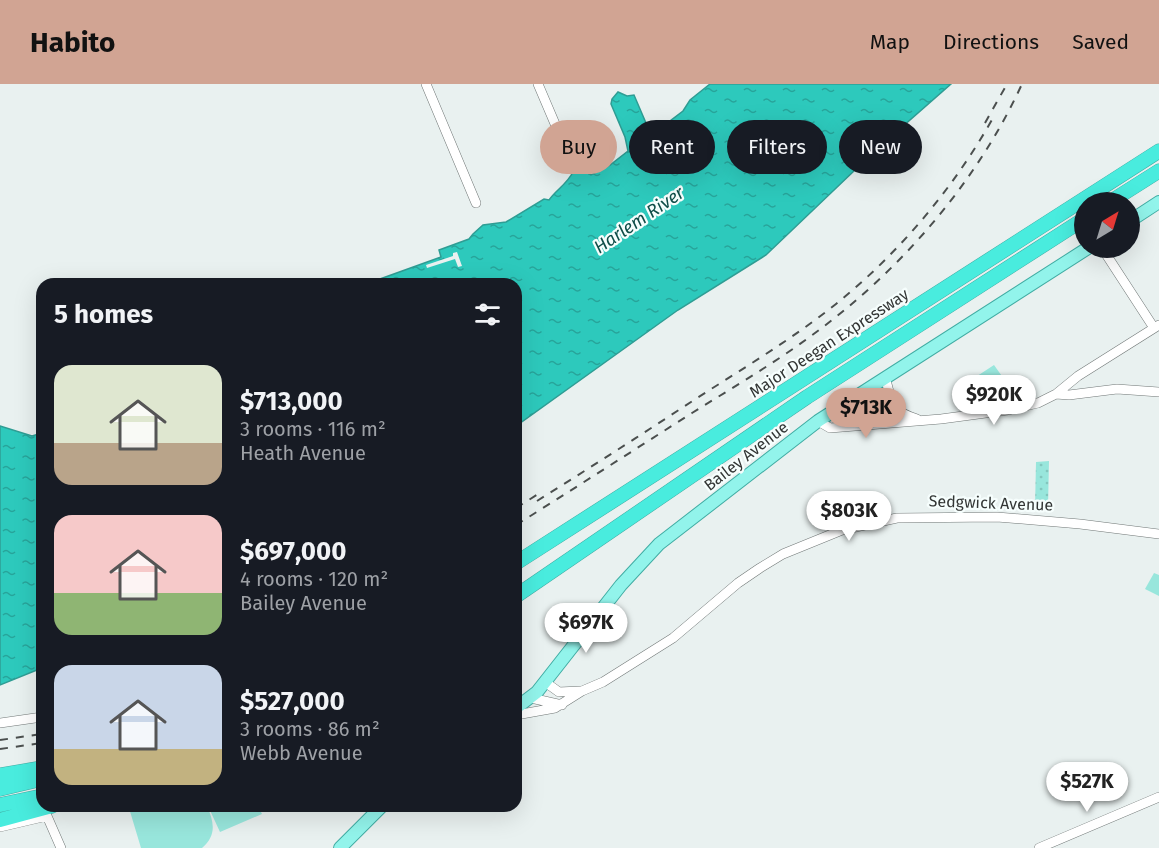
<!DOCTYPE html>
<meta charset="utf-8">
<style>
:root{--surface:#171b24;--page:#242831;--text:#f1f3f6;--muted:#9ea1a6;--accent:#d1a493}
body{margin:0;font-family:"Fira Sans",sans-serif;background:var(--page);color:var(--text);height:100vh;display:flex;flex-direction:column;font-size:22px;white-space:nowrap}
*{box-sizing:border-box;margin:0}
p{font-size:20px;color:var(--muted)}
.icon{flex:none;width:33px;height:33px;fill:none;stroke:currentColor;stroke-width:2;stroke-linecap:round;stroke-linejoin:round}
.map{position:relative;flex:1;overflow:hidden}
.details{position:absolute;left:36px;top:194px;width:486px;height:534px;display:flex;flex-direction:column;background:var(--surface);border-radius:18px;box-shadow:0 6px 24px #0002}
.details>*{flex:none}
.banner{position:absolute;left:540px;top:36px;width:528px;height:54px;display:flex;gap:12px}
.needle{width:39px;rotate:38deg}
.buttons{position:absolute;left:1074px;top:108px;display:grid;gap:12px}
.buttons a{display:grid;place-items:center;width:66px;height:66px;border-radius:50%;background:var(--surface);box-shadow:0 6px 24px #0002;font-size:30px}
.price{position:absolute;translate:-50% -51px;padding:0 14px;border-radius:21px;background:#fff;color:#222;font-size:20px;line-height:39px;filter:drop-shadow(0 2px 3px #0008)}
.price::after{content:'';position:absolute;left:50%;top:36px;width:18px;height:14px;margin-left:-9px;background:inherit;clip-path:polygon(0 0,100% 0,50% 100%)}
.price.on{background:var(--accent);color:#111}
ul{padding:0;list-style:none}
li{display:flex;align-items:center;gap:18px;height:150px;padding:0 18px}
li span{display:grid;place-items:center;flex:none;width:168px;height:120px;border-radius:18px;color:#555}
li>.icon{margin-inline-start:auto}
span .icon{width:72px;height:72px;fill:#fffc;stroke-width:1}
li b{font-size:26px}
h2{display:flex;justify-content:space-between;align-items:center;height:72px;padding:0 18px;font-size:26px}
.chip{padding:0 21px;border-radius:27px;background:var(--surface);box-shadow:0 6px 24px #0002;font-size:21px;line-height:54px}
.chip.on{background:var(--accent);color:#111}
header{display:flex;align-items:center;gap:36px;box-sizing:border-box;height:84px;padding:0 30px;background:var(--accent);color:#111}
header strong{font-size:28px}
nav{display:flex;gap:33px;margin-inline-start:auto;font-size:21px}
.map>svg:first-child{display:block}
.grass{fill:url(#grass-dots)}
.garden{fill:#98e6dc}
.water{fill:url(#water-ripples);stroke:#2f9d94;stroke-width:1.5}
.pier{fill:#e9f1f0}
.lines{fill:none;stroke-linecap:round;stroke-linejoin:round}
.minor-casing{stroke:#707776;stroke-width:10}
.major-casing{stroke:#41aca3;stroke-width:14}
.highway-casing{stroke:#41aca3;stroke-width:15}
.minor{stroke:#fff;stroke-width:9}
.major{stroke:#92f4eb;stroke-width:12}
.highway{stroke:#49ecde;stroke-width:14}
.rail{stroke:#4b4f4e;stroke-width:2;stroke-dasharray:8 8;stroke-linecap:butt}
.labels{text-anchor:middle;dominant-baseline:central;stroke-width:4.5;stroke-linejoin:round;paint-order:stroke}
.street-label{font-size:16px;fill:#333635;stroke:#f6fefd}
.water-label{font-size:18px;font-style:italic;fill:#0f4e49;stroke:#f6fefd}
</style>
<header>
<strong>Habito</strong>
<nav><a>Map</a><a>Directions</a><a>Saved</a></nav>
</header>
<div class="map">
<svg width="1159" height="764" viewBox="0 0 1159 764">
<defs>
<pattern id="grass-dots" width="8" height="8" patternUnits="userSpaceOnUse" patternTransform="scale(1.5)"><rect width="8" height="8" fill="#98e6dc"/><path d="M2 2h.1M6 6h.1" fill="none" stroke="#83c6bd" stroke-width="1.8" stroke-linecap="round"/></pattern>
<pattern id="water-ripples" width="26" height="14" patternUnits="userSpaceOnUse" patternTransform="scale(1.5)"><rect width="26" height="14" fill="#2dc9bc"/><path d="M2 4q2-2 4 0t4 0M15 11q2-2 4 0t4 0" fill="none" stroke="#27a49a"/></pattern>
</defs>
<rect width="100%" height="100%" fill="#e9f1f0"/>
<!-- grass -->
<path class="grass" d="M881 314 887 329 852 331Z
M1049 377 1048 424H1035L1036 378Z"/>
<!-- garden -->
<path class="garden" d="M994 281 1004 295 978 312 968 298Z
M1154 489 1159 491V512L1145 505Z
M136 722H207C214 738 217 751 202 764H141L129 724Z
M208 722H258L262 730 220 748Z"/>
<!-- water -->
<path class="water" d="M710 0H951L877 65 766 171 678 226 516 342V200H366L441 173 439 166 469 155 473 150 483 141 506 138 544 115 549 116C556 106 567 100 573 88L584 87 591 91 610 81 628 67 625 53 611 20 612 15 618 8 627 12 634 11 649 46 654 49 683 27 690 16Z
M0 342 32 352 42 349V584L0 601Z"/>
<!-- pier -->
<path class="pier" d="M457 168 462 182 458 183 455 175 427 184 426 181 453 172V169Z"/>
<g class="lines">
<defs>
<path id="minor" d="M426 0 476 119
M538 0 570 75
M1102 164 1154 244
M885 293C893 319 889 326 917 335
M1056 310 1069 311 1117 305 1159 308
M818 337 830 344 941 335 1008 326 1038 319 1056 310 1078 292 1159 241
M545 598 559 608 580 607
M531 614 562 621
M516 631 555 624 582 607 603 598 673 554 738 499 760 484 783 470 842 446 897 434 997 433 1080 440 1159 450
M0 639 42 633
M0 743 47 732 61 764
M1039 764 1159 713"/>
<path id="major" d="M1130 137 1159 118
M516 624 537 608 621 501 659 460 818 337 1088 164
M340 764 382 722"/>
<path id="highway" d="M1110 118 1159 87
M516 479 1159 67
M516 512 807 313 1084 135
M0 691 42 684
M0 705 42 695
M0 721 42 712
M0 736 52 722"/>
</defs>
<!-- minor casing -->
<use href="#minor" class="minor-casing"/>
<!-- major casing -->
<use href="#major" class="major-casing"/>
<!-- highway casing -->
<use href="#highway" class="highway-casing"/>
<!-- minor -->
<use href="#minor" class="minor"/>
<!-- major -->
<use href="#major" class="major"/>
<!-- highway -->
<use href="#highway" class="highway"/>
<!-- rail -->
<path class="rail" d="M985 39 1007 0
M537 417C591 383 644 349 697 314 744 284 792 255 836 220 899 169 953 105 993 34
M516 424 543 407
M516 441C575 404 634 366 692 329 732 304 773 280 811 252 899 188 976 100 1022 0
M0 656 42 650
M0 665 42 659"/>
</g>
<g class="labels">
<!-- street labels -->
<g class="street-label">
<text transform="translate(829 259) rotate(-33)">Major Deegan Expressway</text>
<text transform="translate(746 372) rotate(-38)">Bailey Avenue</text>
<text transform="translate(991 419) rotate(2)">Sedgwick Avenue</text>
</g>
<!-- water labels -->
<g class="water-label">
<text transform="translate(639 136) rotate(-34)">Harlem River</text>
</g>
</g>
</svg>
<div class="buttons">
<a><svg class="needle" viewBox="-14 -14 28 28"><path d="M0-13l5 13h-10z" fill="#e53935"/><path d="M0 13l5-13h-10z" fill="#9ea1a6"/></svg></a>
</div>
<b class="price" style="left:994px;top:342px">$920K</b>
<b class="price on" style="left:866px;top:355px">$713K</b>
<b class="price" style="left:849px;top:458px">$803K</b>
<b class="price" style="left:586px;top:570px">$697K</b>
<b class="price" style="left:1087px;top:729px">$527K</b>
<div class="banner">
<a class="chip on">Buy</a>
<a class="chip">Rent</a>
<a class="chip">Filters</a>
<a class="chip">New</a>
</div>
<section class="details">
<h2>5 homes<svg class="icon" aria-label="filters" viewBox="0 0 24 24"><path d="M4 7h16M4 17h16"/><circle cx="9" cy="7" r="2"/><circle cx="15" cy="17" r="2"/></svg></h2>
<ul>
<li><span style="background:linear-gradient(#dfe7d0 65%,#b9a48a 0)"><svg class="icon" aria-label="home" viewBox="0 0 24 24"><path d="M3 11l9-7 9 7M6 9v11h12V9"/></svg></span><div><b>$713,000</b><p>3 rooms · 116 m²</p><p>Heath Avenue</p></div></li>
<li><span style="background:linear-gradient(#f6c9c9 65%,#8fb573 0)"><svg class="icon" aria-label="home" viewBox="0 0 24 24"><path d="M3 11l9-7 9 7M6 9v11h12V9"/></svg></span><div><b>$697,000</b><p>4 rooms · 120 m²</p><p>Bailey Avenue</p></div></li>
<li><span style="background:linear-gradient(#c9d6e8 70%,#c2b280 0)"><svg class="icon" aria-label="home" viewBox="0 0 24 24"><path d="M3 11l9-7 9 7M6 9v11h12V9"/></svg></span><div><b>$527,000</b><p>3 rooms · 86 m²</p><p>Webb Avenue</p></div></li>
</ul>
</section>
</div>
